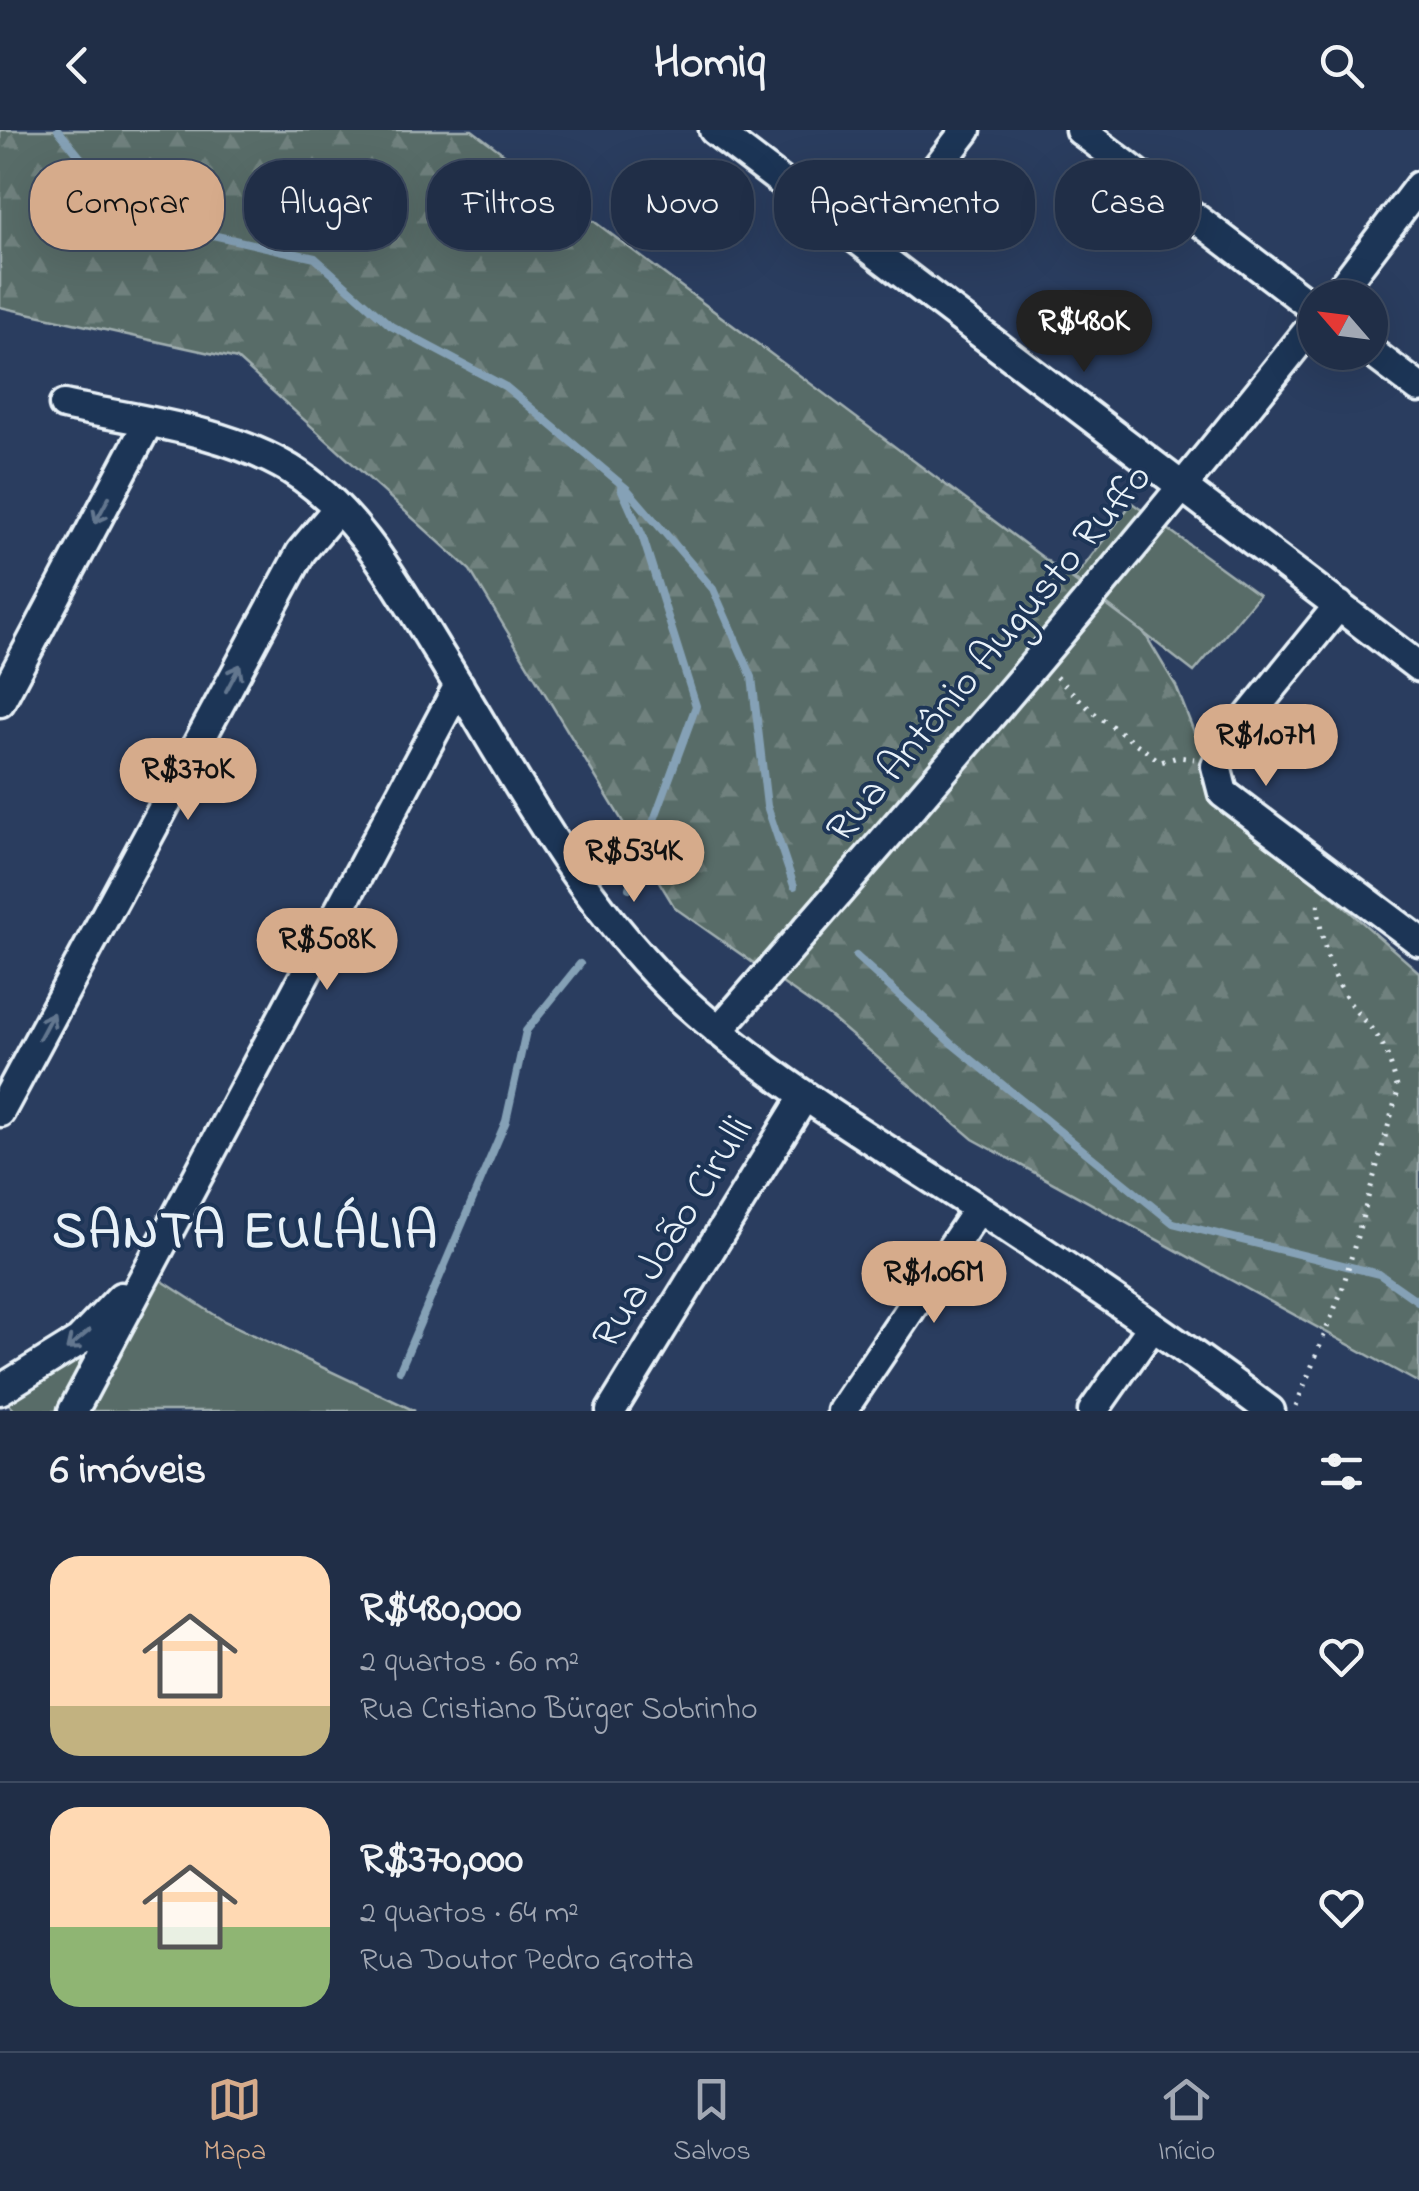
<!DOCTYPE html>
<html lang="pt">
<meta charset="utf-8">
<style>
:root{--surface:#202e47;--page:#28364e;--text:#f1f3f6;--muted:#a2a8b4;--line:#3d4a60;--accent:#d6ab8b}
body{margin:0;font-family:"Indie Flower",sans-serif;background:var(--page);color:var(--text);height:100vh;display:flex;flex-direction:column;font-size:38px;white-space:nowrap}
*{box-sizing:border-box;margin:0}
p{font-size:32px;color:var(--muted)}
.icon{flex:none;width:55px;height:55px;fill:none;stroke:currentColor;stroke-width:2;stroke-linecap:round;stroke-linejoin:round}
.map{position:relative;height:1281px;overflow:hidden}
.drawer{display:flex;flex-direction:column;background:var(--surface);flex:1}
.drawer>*{flex:none}
.top-card{position:absolute;left:30px;top:30px;width:1360px;height:90px;display:flex;gap:20px}
.needle{width:65px;rotate:298deg}
.fabs{position:absolute;left:1298px;top:150px;display:grid;gap:20px}
.fabs a{display:grid;place-items:center;width:90px;height:90px;border-radius:50%;background:var(--surface);box-shadow:0 10px 40px #0002,0 0 0 2px var(--line);font-size:50px}
.price{position:absolute;translate:-50% -85px;padding:0 22px;border-radius:35px;background:var(--accent);color:#111;font-size:32px;line-height:65px;filter:drop-shadow(0 2px 5px #0008)}
.price::after{content:'';position:absolute;left:50%;top:60px;width:30px;height:22px;margin-left:-15px;background:inherit;clip-path:polygon(0 0,100% 0,50% 100%)}
.price.current{background:#222;color:#fff}
ul{padding:0;list-style:none}
li{display:flex;align-items:center;gap:30px;height:250px;padding:0 50px}
li+li{border-top:2px solid var(--line)}
li span{display:grid;place-items:center;flex:none;width:280px;height:200px;border-radius:30px;color:#555}
li>.icon{margin-inline-start:auto}
span .icon{width:120px;height:120px;fill:#fffc;stroke-width:1}
li b{font-size:42px}
h2{display:flex;justify-content:space-between;align-items:center;height:120px;padding:0 50px;font-size:42px}
.tag{padding:0 35px;border-radius:40px;background:var(--surface);box-shadow:0 10px 40px #0002,0 0 0 2px var(--line);font-size:35px;line-height:90px}
.tag.current{background:var(--accent);color:#111}
header{display:flex;justify-content:space-between;align-items:center;height:130px;padding:0 50px;background:var(--surface);font-size:45px;font-weight:800}
.menu{display:flex;justify-content:space-around;align-items:center;height:140px;border-top:2px solid var(--line);background:var(--surface);font-size:28px;color:var(--muted)}
.menu a{display:grid;justify-items:center;gap:5px}
.menu .current{color:var(--accent)}
.map>svg:first-child{display:block}
.green{fill:#586c67;stroke:#a0aeb0;stroke-width:2.5}
.forest{fill:url(#forest-firs);stroke:#a0aeb0;stroke-width:2.5}
.lines{fill:none;stroke-linecap:round;stroke-linejoin:round}
.stream{stroke:#85a1b6;stroke-width:8}
.minor-casing{stroke:#e8f1f8;stroke-width:35}
.path{stroke:#e8f1f8;stroke-width:5;stroke-dasharray:2.5 8;stroke-linecap:butt}
.minor{stroke:#1d3557;stroke-width:28}
.oneway{stroke:#64778f}
.labels{text-anchor:middle;dominant-baseline:central;stroke-width:8;stroke-linejoin:round;paint-order:stroke}
.street-label{font-size:42px;fill:#e8f1f8;stroke:#1d3557}
.district-label{font-size:52px;font-weight:bold;letter-spacing:2.5px;fill:#e8f1f8;stroke:#1d3557}
</style>
<header><svg class="icon" aria-label="back" viewBox="0 0 24 24"><path d="M15 5l-7 7 7 7"/></svg>Homiq<svg class="icon" aria-label="search" viewBox="0 0 24 24"><circle cx="10" cy="10" r="6"/><path d="M15 15l6 6"/></svg></header>
<div class="map">
<svg width="1419" height="1281" viewBox="0 0 1419 1281">
<defs>
<pattern id="forest-firs" width="22" height="20" patternUnits="userSpaceOnUse" patternTransform="scale(2.5)"><rect width="22" height="20" fill="#586c67"/><path d="M5 1l3.5 6h-7zM16 11l3.5 6h-7z" fill="#70817e"/></pattern>
</defs>
<rect width="100%" height="100%" fill="#2a3d5f"/>
<filter id="ink" filterUnits="userSpaceOnUse"><feTurbulence type="fractalNoise" baseFrequency=".01" numOctaves="2"/><feDisplacementMap in="SourceGraphic" scale="20" xChannelSelector="R" yChannelSelector="G"/><feConvolveMatrix kernelMatrix="1 2 1 2 8 2 1 2 1" color-interpolation-filters="sRGB"/></filter>
<g filter="url(#ink)">
<!-- green -->
<path class="green" d="M1132 373 1259 465 1194 542 1074 449Z
M153 1145 224 1191 415 1281H87Z
M111 1191 66 1281H15L3 1267Z"/>
<!-- forest -->
<path class="forest" d="M0 0H472L1145 504 1176 556 1220 668 1419 842V1253L973 1009 829 886 675 778 470 440 237 229 0 177Z"/>
<g class="lines">
<!-- stream -->
<path class="stream" d="M58 0 89 38 199 102 315 128 391 196 506 257 627 359 713 459 752 547 767 676 794 756
M621 358 642 405 696 576 629 758
M856 826 951 913 1173 1093 1379 1144 1419 1172
M400 1240 506 991 526 901 580 834"/>
<defs>
<path id="minor" d="M714 0 1419 537
M1080 0 1315 179
M873 121 966 0
M1334 168 1419 56
M1370 221 1419 258
M64 275C139 291 223 299 290 339 357 380 397 455 437 520 512 641 579 774 684 871 773 952 876 1012 976 1077 1075 1142 1175 1209 1270 1281
M1339 475 1228 612 1216 636 1223 663 1419 811
M0 572 148 293
M718 901C921 668 1123 435 1315 192
M0 982 301 422 338 378
M0 1260 79 1211 121 1167
M73 1281 459 555
M611 1281 804 967
M842 1281 978 1079
M1093 1281 1152 1197"/>
</defs>
<!-- minor casing -->
<use href="#minor" class="minor-casing"/>
<!-- path -->
<path class="path" d="M1056 547 1094 583 1161 632 1178 627 1194 629
M1296 1276 1342 1160 1398 961C1393 941 1388 921 1375 903 1367 893 1357 884 1350 873 1329 842 1319 806 1318 769"/>
<!-- minor -->
<use href="#minor" class="minor"/>
</g>
<!-- one-way arrows -->
<defs><path id="oneway-shaft" d="M-6 0H5M1.5-3L5.5 0L1.5 3" fill="none" stroke-width="1.6" stroke-linecap="round" stroke-linejoin="round" transform="scale(2.5)"/></defs>
<g class="oneway">
<use href="#oneway-shaft" transform="translate(102 380) rotate(118)"/>
<use href="#oneway-shaft" transform="translate(233 548) rotate(-62)"/>
<use href="#oneway-shaft" transform="translate(46 896) rotate(-62)"/>
<use href="#oneway-shaft" transform="translate(78 1210) rotate(140)"/>
</g>
</g>
<g class="labels">
<!-- street labels -->
<g class="street-label">
<text transform="translate(990 524) rotate(-50)">Rua Antônio Augusto Ruffo</text>
<text transform="translate(674 1103) rotate(-58)">Rua João Cirulli</text>
</g>
<!-- district labels -->
<g class="district-label">
<text x="246" y="1104">SANTA EULÁLIA</text>
</g>
</g>
</svg>
<div class="fabs">
<a><svg class="needle" viewBox="-14 -14 28 28"><path d="M0-13l5 13h-10z" fill="#e53935"/><path d="M0 13l5-13h-10z" fill="#a2a8b4"/></svg></a>
</div>
<b class="price current" style="left:1084px;top:245px">R$480K</b>
<b class="price" style="left:1266px;top:659px">R$1.07M</b>
<b class="price" style="left:188px;top:693px">R$370K</b>
<b class="price" style="left:634px;top:775px">R$534K</b>
<b class="price" style="left:327px;top:863px">R$508K</b>
<b class="price" style="left:934px;top:1196px">R$1.06M</b>
<div class="top-card">
<a class="tag current">Comprar</a>
<a class="tag">Alugar</a>
<a class="tag">Filtros</a>
<a class="tag">Novo</a>
<a class="tag">Apartamento</a>
<a class="tag">Casa</a>
</div>
</div>
<section class="drawer">
<h2>6 imóveis<svg class="icon" aria-label="filters" viewBox="0 0 24 24"><path d="M4 7h16M4 17h16"/><circle cx="9" cy="7" r="2"/><circle cx="15" cy="17" r="2"/></svg></h2>
<ul>
<li><span style="background:linear-gradient(#ffd9b3 75%,#c2b280 0)"><svg class="icon" aria-label="home" viewBox="0 0 24 24"><path d="M3 11l9-7 9 7M6 9v11h12V9"/></svg></span><div><b>R$480,000</b><p>2 quartos · 60 m²</p><p>Rua Cristiano Bürger Sobrinho</p></div><svg class="icon" aria-label="heart" viewBox="0 0 24 24"><path d="M12 20l-8-8c-3-5 5-10 8-4 3-6 11-1 8 4z"/></svg></li>
<li><span style="background:linear-gradient(#ffd9b3 60%,#8fb573 0)"><svg class="icon" aria-label="home" viewBox="0 0 24 24"><path d="M3 11l9-7 9 7M6 9v11h12V9"/></svg></span><div><b>R$370,000</b><p>2 quartos · 64 m²</p><p>Rua Doutor Pedro Grotta</p></div><svg class="icon" aria-label="heart" viewBox="0 0 24 24"><path d="M12 20l-8-8c-3-5 5-10 8-4 3-6 11-1 8 4z"/></svg></li>
</ul>
</section>
<nav class="menu">
<a class="current"><svg class="icon" aria-label="map" viewBox="0 0 24 24"><path d="M3 6l6-2 6 2 6-2v14l-6 2-6-2-6 2zM9 4v14M15 6v14"/></svg>Mapa</a>
<a><svg class="icon" aria-label="saved" viewBox="0 0 24 24"><path d="M7 4h10v16l-5-4-5 4z"/></svg>Salvos</a>
<a><svg class="icon" aria-label="home" viewBox="0 0 24 24"><path d="M3 11l9-7 9 7M6 9v11h12V9"/></svg>Início</a>
</nav>
